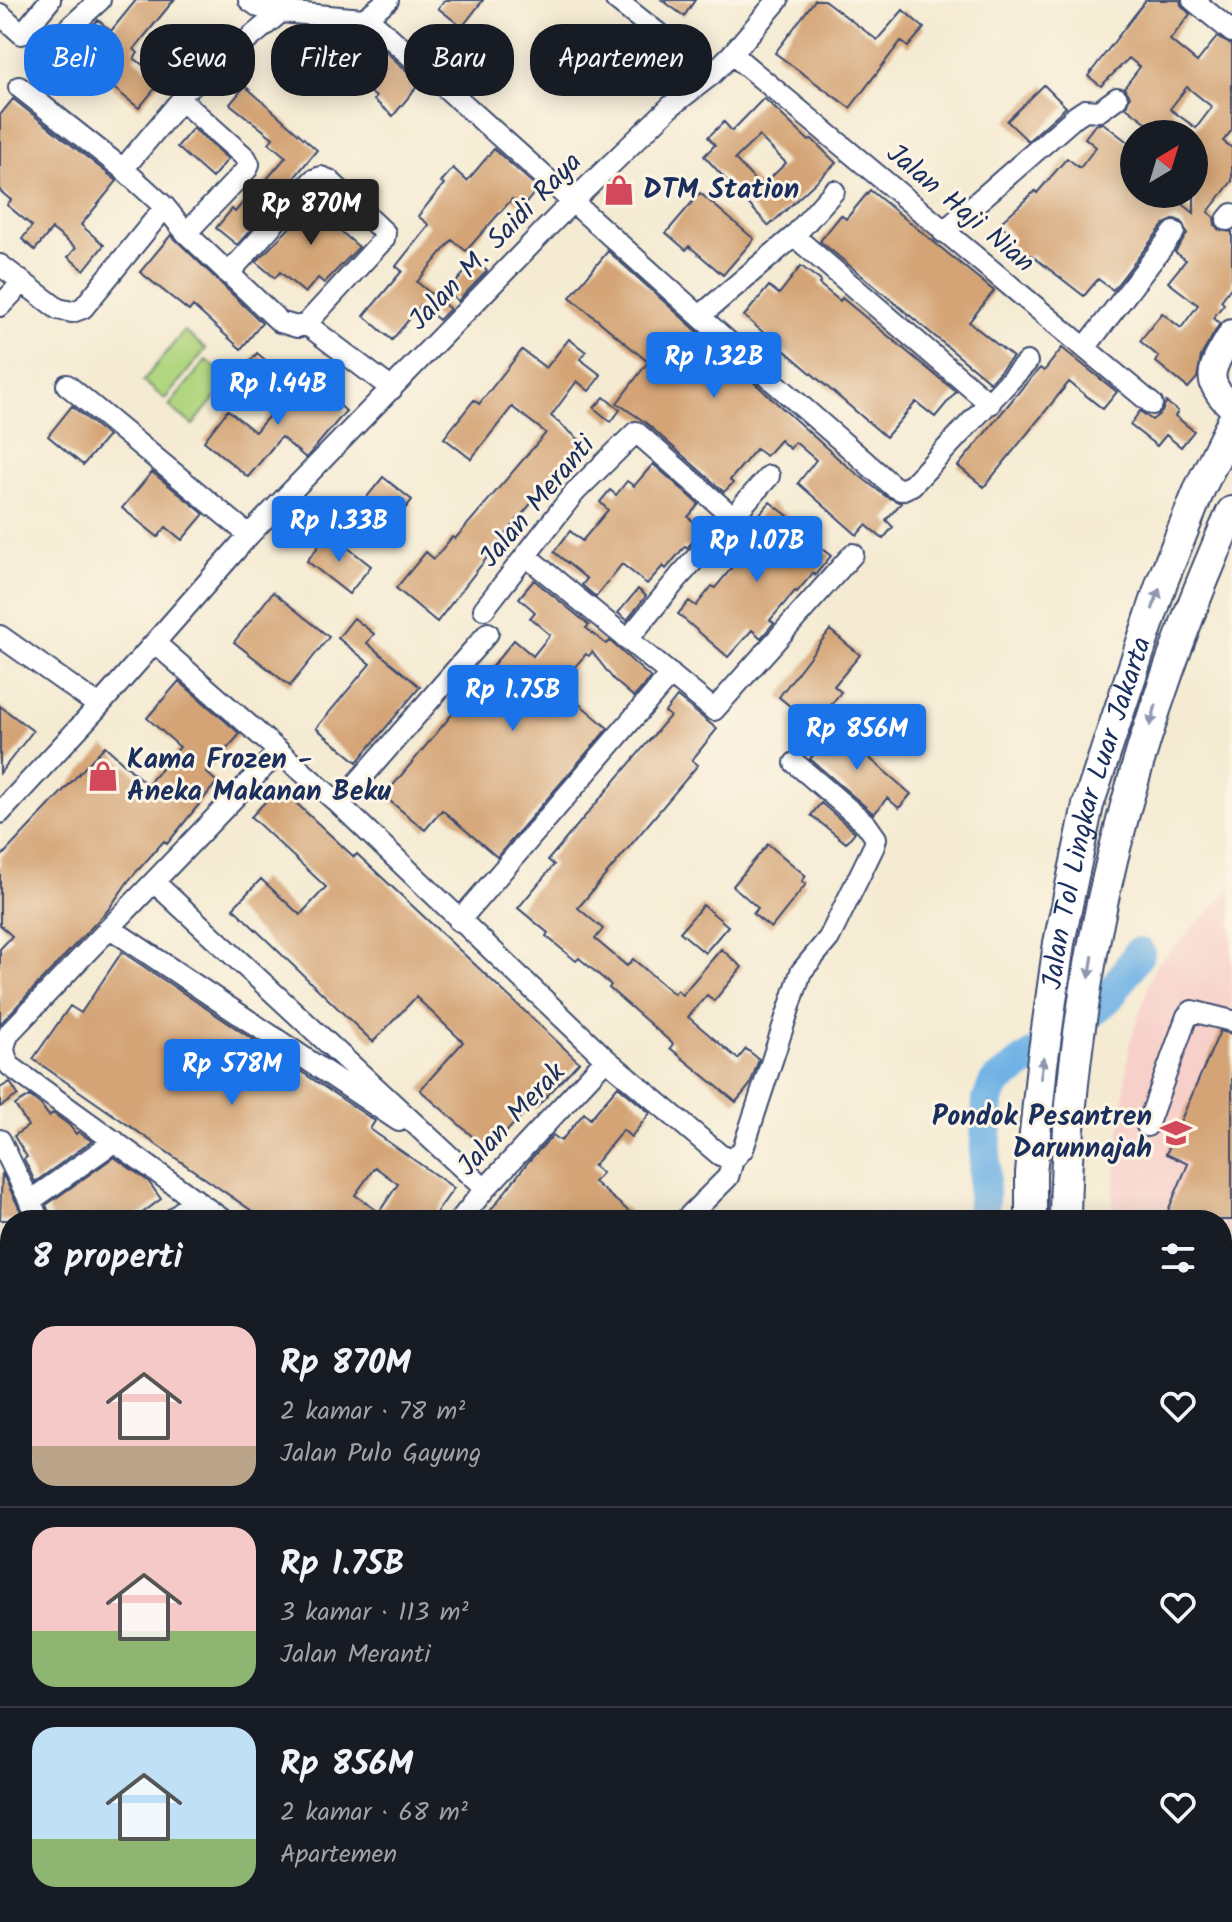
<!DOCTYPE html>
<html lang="id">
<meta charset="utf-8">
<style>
:root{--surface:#171b24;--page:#20242c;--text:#f1f3f6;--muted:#9ea1a6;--line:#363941;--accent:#1a73e8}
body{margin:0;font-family:Kalam,sans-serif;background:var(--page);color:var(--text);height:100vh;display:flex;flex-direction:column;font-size:30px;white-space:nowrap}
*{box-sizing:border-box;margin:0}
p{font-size:26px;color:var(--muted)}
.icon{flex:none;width:44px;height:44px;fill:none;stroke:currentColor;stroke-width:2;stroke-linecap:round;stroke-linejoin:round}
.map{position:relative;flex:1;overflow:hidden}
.drawer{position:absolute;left:0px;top:1210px;width:1232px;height:712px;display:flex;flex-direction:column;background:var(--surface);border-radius:32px 32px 0 0;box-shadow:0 4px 20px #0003}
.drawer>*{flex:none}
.banner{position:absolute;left:24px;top:24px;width:800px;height:72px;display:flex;gap:16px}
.needle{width:52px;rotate:38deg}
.tools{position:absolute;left:1120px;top:120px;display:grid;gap:16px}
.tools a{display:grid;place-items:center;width:88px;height:88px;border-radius:50%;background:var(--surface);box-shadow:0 4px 20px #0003;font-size:40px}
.price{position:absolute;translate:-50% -68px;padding:0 18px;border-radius:8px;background:var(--accent);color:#fff;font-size:26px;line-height:52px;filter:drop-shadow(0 2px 4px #0008)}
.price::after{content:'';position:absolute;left:50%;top:48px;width:24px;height:18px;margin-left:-12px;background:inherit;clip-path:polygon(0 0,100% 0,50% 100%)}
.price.selected{background:#222;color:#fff}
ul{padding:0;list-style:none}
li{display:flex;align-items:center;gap:24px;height:200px;padding:0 32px}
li+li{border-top:2px solid var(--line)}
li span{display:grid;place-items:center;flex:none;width:224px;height:160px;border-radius:24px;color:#555}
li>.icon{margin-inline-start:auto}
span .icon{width:96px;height:96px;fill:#fffc;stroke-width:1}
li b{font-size:34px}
h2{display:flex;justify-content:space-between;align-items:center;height:96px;padding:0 32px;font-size:34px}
.tag{padding:0 28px;border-radius:32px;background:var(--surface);box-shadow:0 4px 20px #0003;font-size:28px;line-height:72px}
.tag.selected{background:var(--accent);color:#fff}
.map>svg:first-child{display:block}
.built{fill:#f7d0ca}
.green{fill:#b2d680;stroke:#66826f;stroke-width:2}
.forest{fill:#8db76e;stroke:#547366;stroke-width:2}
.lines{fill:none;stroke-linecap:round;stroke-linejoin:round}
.river{stroke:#70b2e5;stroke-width:32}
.building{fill:#d4a476;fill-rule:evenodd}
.minor-casing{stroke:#3c4b70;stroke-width:24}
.major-casing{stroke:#3c4b70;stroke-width:30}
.highway-casing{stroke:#3c4b70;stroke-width:34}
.minor{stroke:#fff;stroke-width:20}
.major{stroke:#fff;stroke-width:26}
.highway{stroke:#fff;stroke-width:30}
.oneway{fill:#8d97ae}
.labels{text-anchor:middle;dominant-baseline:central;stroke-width:6;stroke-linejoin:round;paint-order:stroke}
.poi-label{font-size:28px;font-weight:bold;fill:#1b2f5e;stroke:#fcf5e5;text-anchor:start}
.street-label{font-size:28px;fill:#1b2f5e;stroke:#fcf5e5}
</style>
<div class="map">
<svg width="1232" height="1922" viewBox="0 0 1232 1922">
<rect width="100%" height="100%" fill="#fcf5e5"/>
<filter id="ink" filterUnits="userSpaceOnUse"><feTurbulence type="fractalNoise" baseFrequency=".0125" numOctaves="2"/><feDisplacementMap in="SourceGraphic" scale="16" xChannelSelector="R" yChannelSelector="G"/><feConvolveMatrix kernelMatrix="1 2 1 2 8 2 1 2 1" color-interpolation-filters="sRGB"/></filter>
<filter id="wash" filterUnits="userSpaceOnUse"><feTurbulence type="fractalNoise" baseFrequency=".006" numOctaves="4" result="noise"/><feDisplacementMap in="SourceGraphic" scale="32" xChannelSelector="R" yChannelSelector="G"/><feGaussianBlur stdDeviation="1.8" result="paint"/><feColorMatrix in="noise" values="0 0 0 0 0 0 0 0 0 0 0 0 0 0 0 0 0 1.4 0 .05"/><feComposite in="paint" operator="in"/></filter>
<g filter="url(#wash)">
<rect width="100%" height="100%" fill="#f5ebd3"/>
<!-- built -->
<path class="built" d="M1232 888V1312L1222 1308V1220H1111L1129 1046 1155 966Z
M1232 1396V1659L1222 1655V1582L1228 1565 1222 1562V1422Z"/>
<!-- green -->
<path class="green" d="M184 331 206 349 165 399 143 381Z
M206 360 230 379 193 425 169 406Z"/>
<!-- forest -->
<path class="forest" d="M588 1912H1006V1922H583Z"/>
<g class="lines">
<!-- river -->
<path class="river" d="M982 1220 988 1100 994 1084 1073 1027 1109 997 1139 953
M617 1922 635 1912"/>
</g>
<g id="blocks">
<!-- building -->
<path class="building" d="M136 0H174L134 49 138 53 134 58 162 80 139 108 87 67 83 71 65 56 98 20 111 31Z
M445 0H483L462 27 438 8Z
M662 0H695L684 16Z
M815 0H824L877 40 903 10 924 28 908 47 901 41 850 108 775 53Z
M1146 0H1180L1181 5 1190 14 1170 40 1197 62 1217 37 1232 45V130L1223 141 1232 148V181L1208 212 1214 217 1215 225 1219 230 1232 232V286L1221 301 1224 304 1213 318 1220 323 1201 356 1197 378 1188 388 1156 362 1159 357 1140 341 1162 313 1181 328 1198 305 1168 282 1186 260 1175 252 1187 234 1182 222 1175 219 1164 224 1113 290 1098 279 1084 296 1031 255 1027 259 1009 245 1014 239 1000 223 1035 191 1037 193 1067 158 1080 168 1096 147 1085 138 1095 125 1103 123 1134 147V194H1170L1194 213V134H1144L1151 126 1126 107 1130 96 1124 88 1140 67 1129 58 1101 86 1088 76ZM1187 87 1212 107 1196 128 1170 109Z
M300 27 322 28 328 33 331 30 342 39 340 41 367 64 381 47 420 83 393 116 374 100 376 97 349 74 347 76 328 60 330 58 297 30Z
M1044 85 1066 107 1028 141 1007 121Z
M245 86 317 150 294 178 296 180 237 245 216 228 232 209 235 212 251 193 253 195 286 157 269 143 273 138 230 104Z
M764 98 809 141 812 139 836 163 769 226 704 156 715 145 708 137 724 122 732 131ZM759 136 786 163 761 187 735 159Z
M13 99 117 181 81 225 104 245 84 270 68 257 76 248 52 229 35 250 22 239 32 226 7 205 11 200 0 191V115Z
M193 128 228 159 212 178 177 147Z
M494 149 538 188 522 208 512 199 466 251 452 240 417 282 450 309 439 320 421 305 392 340 364 316 402 271 396 266 429 225 418 216 444 184 441 182 453 168 467 181Z
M870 190 994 291 969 322 1013 357 990 382 820 241 841 215 846 219Z
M700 193 754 239 723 275 689 246 686 250 666 233Z
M323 194 347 219 337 228 359 247 324 283 318 278 305 293 280 272 275 278 256 262Z
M171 235 262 323 241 349 193 306 189 311 140 272Z
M608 251 841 461 885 496 901 503 886 520 893 527 883 539 866 525 857 535 798 483 816 460 795 442 790 449 780 440 766 456 756 449 730 480 733 483 724 492 645 422 617 403 648 362 570 297Z
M475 260 487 271 458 301 448 292Z
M801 266 821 281 819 284 840 301 842 298 956 392 935 417 916 402 886 437 744 316 769 286 779 294Z
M569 339 586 352 580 359 601 375 589 391 577 381 551 416 582 442 500 541 437 622 396 588 426 552 434 559 452 537 455 539 546 433 512 407 471 459 444 438 474 400 479 404 522 350 546 368Z
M1062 348 1117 392 1103 409 1069 382 984 487 958 466 1022 388 1040 368 1044 371Z
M257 353 274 367 255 389 238 376Z
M305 374 346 411 306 458 281 437 248 477 204 441 228 410 255 432Z
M604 397 620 410 611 422 594 408Z
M1166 402 1178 411 1175 416 1194 431 1181 447 1166 435 1157 446 1130 425 1140 411 1152 420 1162 412Z
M72 406 108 436 83 465 48 436Z
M653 464 699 504 688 517 703 530 687 548 685 546 666 569 663 566 647 584 622 564 596 597 582 585 587 579 554 552 570 531 582 541 608 510 600 502 610 490 616 495 627 481 634 486Z
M152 472 204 514 182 540 166 527 158 537 122 508Z
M383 477 412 500 383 536 354 513Z
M770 502 788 516 785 520 831 556 815 575 813 573 797 592 795 591 770 620 774 623 761 638 752 630 728 657 678 614 689 601 696 606 712 586 715 588 755 540 750 537 763 521 758 516Z
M329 533 371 566 349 594 307 561Z
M534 580 589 625 586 628 606 644 610 641 651 678 634 697 614 680 592 652 589 656 586 654 558 686 608 728 497 857 442 810 425 830 384 796 514 640 533 656 550 635 530 618 535 612 519 598Z
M638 589 646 596 627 620 618 613Z
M273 592 329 637 290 686 234 642Z
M354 618 374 634 367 643 420 687 357 762 316 728 370 664 338 638Z
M830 630 860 655 834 686 841 692 814 726 779 697Z
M179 681 240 734 206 772 217 782 167 844 164 841 129 880 108 910 0 1024V949L12 936 0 925V858L105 746 147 785 180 747 147 718Z
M677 697 717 729 692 760 698 765 578 908 603 929 595 939 627 966 633 959 674 994 677 990 682 995 721 949 742 967 714 1001 707 995 688 1017 738 1059 746 1049 759 1059 750 1085 736 1102 670 1048 673 1044 609 988 611 985 579 958 576 961 546 936 548 933 518 908 554 865 548 860 670 716 665 712Z
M0 706 33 731 0 773Z
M830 724 911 794 899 808 887 798 874 814 810 759 825 741 820 736Z
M279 787 354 857 357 854 579 1062 535 1109 531 1105 489 1151 420 1090 463 1042 416 997 373 1042 233 908 261 879 300 915 326 887 251 817Z
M821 803 855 832 846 843 811 815Z
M768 844 806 876 802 881 806 884 771 928 753 914 758 908 733 886Z
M703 905 728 926 705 953 680 932Z
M122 952 375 1121 370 1129 454 1188 431 1220H265L33 1059 70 1006 81 1013ZM375 1167 398 1184 379 1212 355 1195Z
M1220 1031 1232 1034V1220H1164L1188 1164 1166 1154Z
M10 1082 18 1095 0 1107V1088Z
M618 1086 650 1113 631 1137 623 1130 593 1166 602 1173 594 1182 639 1220H483L529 1161 553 1135 561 1141 584 1113 590 1119Z
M30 1096 41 1105 49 1116 53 1113 69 1125 76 1134 78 1132 92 1141 35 1182 24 1159 27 1157 14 1136 28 1126 15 1105Z
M114 1157 148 1181 161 1199 133 1220H52L46 1205Z
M2 1173 25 1220H0Z"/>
</g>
</g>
<g filter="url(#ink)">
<use href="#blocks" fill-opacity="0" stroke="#3c4b70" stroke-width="2"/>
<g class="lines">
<defs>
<path id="minor" d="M249 0 259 7 281 12 364 19 377 26 744 356 893 486 901 490 912 485 1027 362
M616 0 711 75
M1193 0 1232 32
M0 14 22 34 50 0
M364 19 388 0
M45 50 100 0
M732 54 1152 404
M192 86 281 12
M123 169 181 100 246 158 249 164 247 169 186 233
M165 207 186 233 280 322 297 327 306 324 392 389
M1227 220 1232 214
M943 232 1076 116 1085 110 1099 111 1117 98
M794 236 834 191
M0 265 58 309 72 312 83 308 165 207 123 169 19 87
M228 274 313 180 321 177 329 180 385 233 384 239 306 324
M0 306 22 283
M700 316 794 236 990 404
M1085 348 1174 232
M67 385 249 535
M526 556 714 710 853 554
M484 609 575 492 636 432 733 517
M0 636 99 706
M628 639 679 577 769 476
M155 643 339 804 606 1059 720 1155 733 1160
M339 804 488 633
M0 813 99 706 249 535 572 202 671 106 711 75 732 54 778 0
M154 882 485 1189
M459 921 671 674
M110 928 399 1121
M1147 1126 1187 1016 1192 1011 1232 1021
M0 1140 39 1220
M30 1201 115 1141
M172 1220 195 1199
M223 1220 10 1066C2 1052 3 1045 10 1032L279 751
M460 1220 485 1189 606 1059
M685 1220 728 1177 733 1160 743 1149 801 972 829 938 874 846 876 838 866 824 795 763
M0 1319 10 1314
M0 1390 10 1414
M0 1455 10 1417
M0 1541 10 1550
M0 1642 10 1651
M0 1679 10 1668
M0 1855 2 1857
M247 1912 256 1922
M1156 1912 1160 1922
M469 1922 482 1912"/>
<path id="major" d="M1232 333C1214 365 1199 379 1232 407"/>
<g id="highway">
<path id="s1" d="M1031 1220V1173L1042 1065 1059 943 1088 805 1162 582 1200 488 1232 423"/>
<path d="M1065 1220C1068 977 1133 733 1232 512"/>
<path d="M1056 1912V1922"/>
<path d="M1090 1912V1922"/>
<path d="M1017 1922 1018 1912"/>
</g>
</defs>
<!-- minor casing -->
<use href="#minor" class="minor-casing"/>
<!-- major casing -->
<use href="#major" class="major-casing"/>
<!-- highway casing -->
<use href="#highway" class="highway-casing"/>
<!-- minor -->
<use href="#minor" class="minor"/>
<!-- major -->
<use href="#major" class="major"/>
<!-- highway -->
<use href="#highway" class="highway"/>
</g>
<!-- one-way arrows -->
<defs><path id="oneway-solid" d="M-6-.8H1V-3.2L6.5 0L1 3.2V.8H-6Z" transform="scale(2)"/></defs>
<g class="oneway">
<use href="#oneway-solid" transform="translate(1156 599) rotate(-71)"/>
<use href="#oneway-solid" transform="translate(1153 715) rotate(107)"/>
<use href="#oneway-solid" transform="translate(1091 967) rotate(99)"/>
<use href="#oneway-solid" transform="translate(1042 1068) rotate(-83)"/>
</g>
</g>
<!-- icons -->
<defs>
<symbol id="shop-bare" viewBox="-9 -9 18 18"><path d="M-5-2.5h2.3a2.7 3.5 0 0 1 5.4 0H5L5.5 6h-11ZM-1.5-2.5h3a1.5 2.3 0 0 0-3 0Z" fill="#d1495b" stroke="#fcf5e5" stroke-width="2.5" paint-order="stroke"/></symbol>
<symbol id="school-bare" viewBox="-9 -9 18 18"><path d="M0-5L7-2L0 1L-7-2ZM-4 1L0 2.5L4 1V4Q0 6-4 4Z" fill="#d1495b" stroke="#fcf5e5" stroke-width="2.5" paint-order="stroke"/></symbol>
</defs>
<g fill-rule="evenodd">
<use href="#shop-bare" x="597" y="168" width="44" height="44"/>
<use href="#shop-bare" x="81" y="754" width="44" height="44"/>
<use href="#school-bare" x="1154" y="1111" width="44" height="44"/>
</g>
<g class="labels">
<!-- poi labels -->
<g class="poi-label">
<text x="643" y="190">DTM Station</text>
<text x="127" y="760">Kama Frozen -<tspan x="127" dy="32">Aneka Makanan Beku</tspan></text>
<text x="1152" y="1117" text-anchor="end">Pondok Pesantren<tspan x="1152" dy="32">Darunnajah</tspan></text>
</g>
<!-- street labels -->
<g class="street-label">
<text transform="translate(960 209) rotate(40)">Jalan Haji Nian</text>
<text transform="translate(496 242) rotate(-46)">Jalan M. Saidi Raya</text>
<text transform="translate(538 502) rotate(-50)">Jalan Meranti</text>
<text stroke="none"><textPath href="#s1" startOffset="414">Jalan Tol Lingkar Luar Jakarta</textPath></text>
<text transform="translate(512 1120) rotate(-47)">Jalan Merak</text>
</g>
</g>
</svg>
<div class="tools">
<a><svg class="needle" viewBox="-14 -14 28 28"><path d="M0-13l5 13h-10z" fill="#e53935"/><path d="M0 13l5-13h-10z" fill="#9ea1a6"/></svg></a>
</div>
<b class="price selected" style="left:311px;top:247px">Rp 870M</b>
<b class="price" style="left:714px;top:400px">Rp 1.32B</b>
<b class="price" style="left:278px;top:427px">Rp 1.44B</b>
<b class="price" style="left:339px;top:564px">Rp 1.33B</b>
<b class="price" style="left:757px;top:584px">Rp 1.07B</b>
<b class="price" style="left:513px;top:733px">Rp 1.75B</b>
<b class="price" style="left:857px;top:772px">Rp 856M</b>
<b class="price" style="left:232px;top:1107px">Rp 578M</b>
<div class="banner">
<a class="tag selected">Beli</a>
<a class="tag">Sewa</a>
<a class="tag">Filter</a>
<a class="tag">Baru</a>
<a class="tag">Apartemen</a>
</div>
<section class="drawer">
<h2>8 properti<svg class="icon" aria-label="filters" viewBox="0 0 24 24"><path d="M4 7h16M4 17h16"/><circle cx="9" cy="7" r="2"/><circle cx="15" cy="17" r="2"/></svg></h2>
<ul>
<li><span style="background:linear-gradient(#f6c9c9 75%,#b9a48a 0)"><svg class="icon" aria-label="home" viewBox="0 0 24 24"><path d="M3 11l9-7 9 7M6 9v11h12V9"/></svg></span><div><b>Rp 870M</b><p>2 kamar · 78 m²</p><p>Jalan Pulo Gayung</p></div><svg class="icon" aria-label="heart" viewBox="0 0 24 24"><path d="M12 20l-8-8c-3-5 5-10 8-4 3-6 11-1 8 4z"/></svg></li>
<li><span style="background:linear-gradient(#f6c9c9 65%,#8fb573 0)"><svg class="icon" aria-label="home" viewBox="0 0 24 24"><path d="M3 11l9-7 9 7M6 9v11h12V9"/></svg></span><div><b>Rp 1.75B</b><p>3 kamar · 113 m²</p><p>Jalan Meranti</p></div><svg class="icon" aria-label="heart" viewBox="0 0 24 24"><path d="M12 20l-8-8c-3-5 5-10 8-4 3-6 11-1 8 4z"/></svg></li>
<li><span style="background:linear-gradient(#bfe0f5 70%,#8fb573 0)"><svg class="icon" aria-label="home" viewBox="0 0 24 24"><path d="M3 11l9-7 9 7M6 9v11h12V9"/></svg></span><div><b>Rp 856M</b><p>2 kamar · 68 m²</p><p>Apartemen</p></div><svg class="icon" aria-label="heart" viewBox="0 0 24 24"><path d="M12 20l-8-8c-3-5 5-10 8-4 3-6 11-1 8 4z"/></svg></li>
</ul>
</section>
</div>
